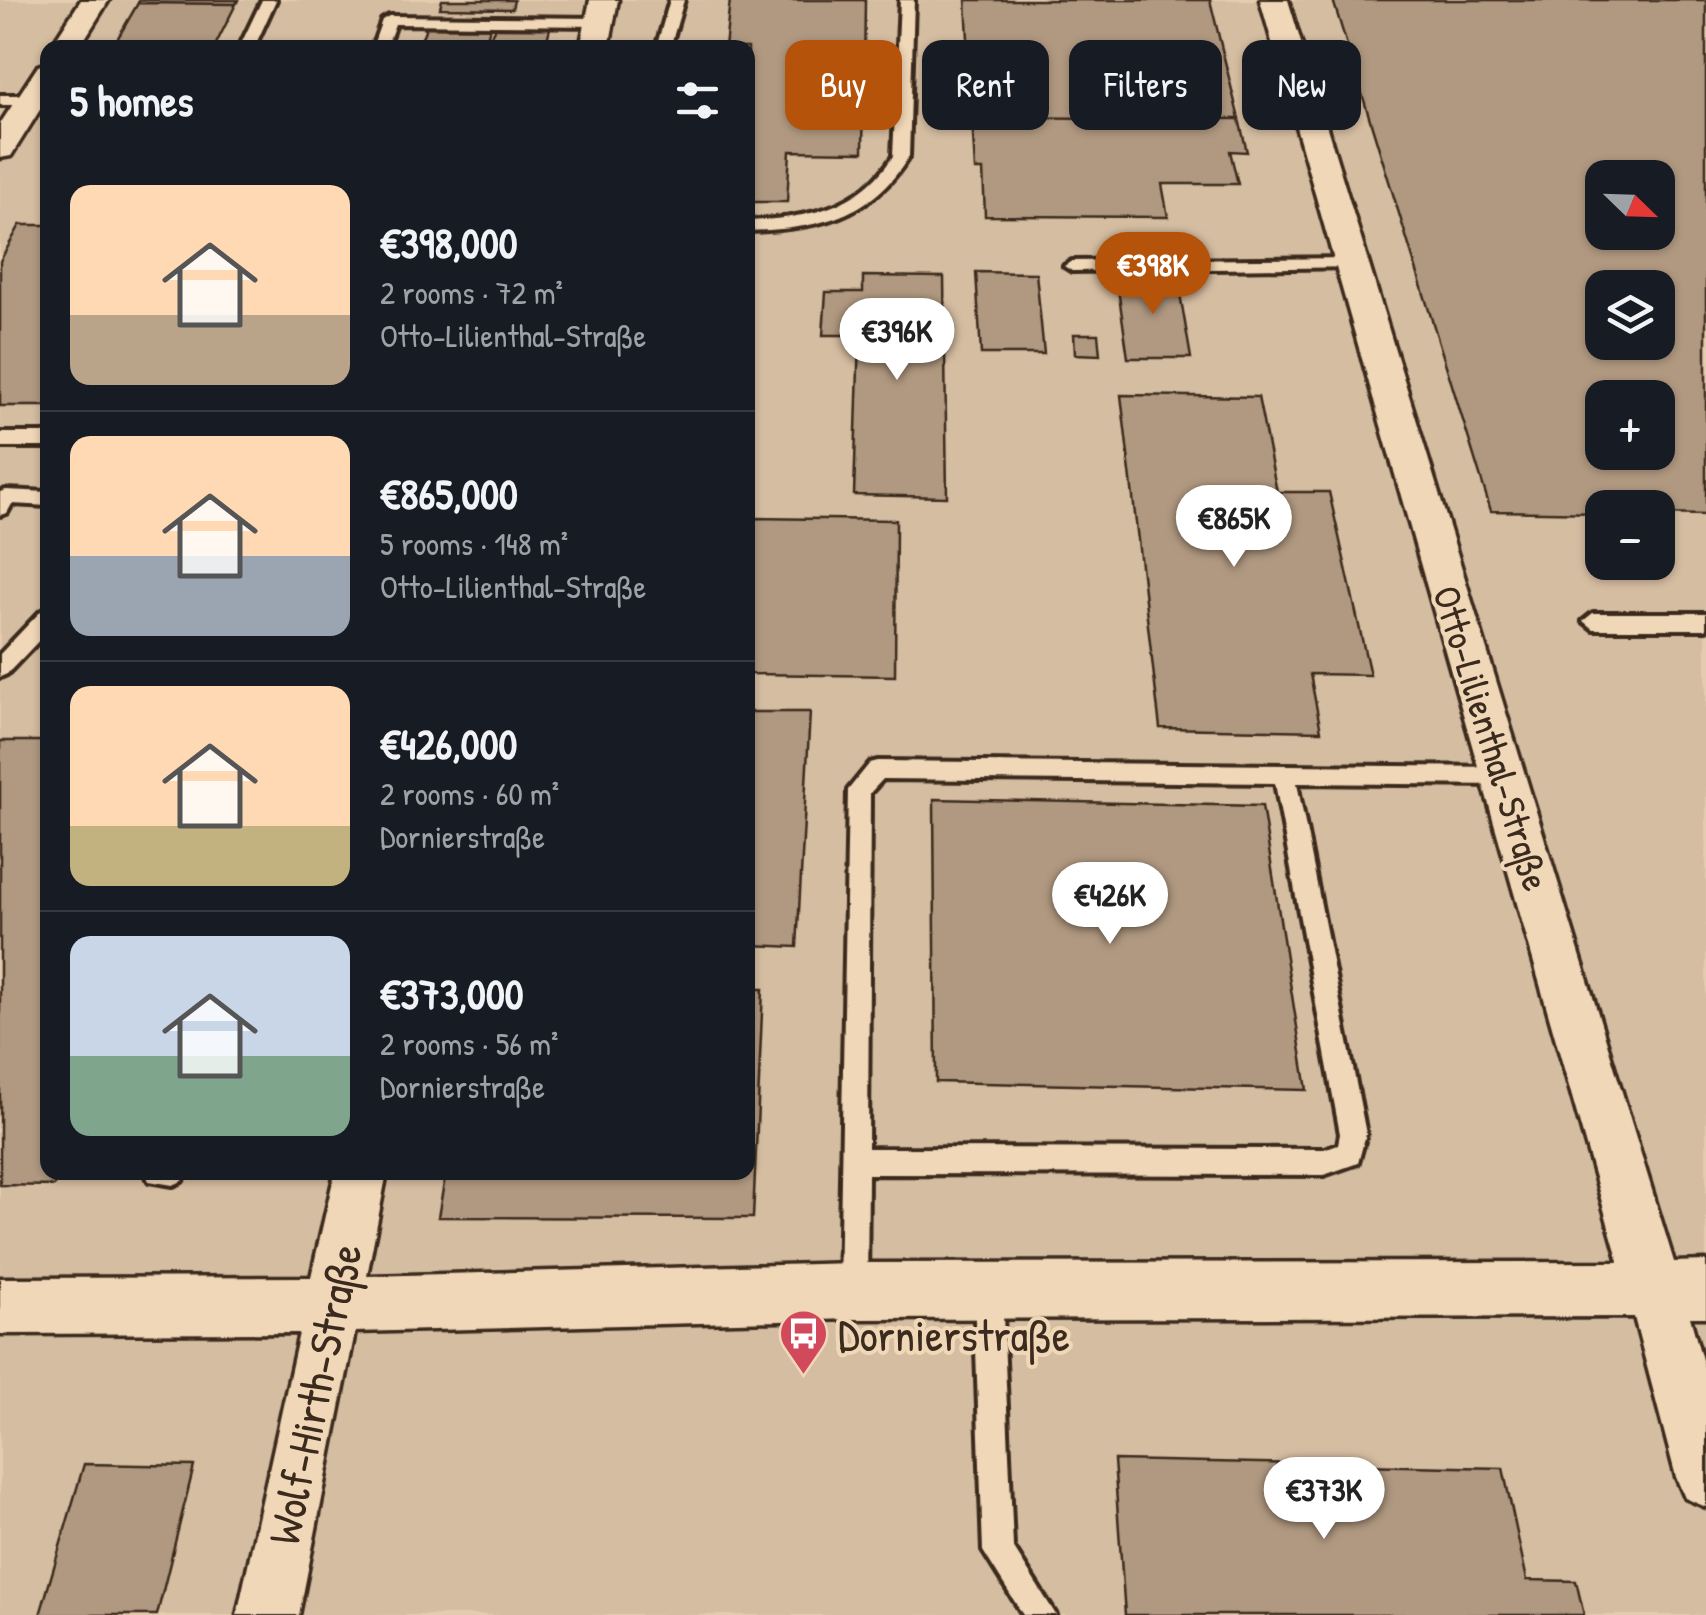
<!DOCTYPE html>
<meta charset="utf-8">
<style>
:root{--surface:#171b24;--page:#20242c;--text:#f1f3f6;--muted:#9ea1a6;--line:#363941;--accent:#b45309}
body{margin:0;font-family:"Patrick Hand",sans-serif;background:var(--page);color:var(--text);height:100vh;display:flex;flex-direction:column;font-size:38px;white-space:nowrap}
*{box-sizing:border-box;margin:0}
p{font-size:32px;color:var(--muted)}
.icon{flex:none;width:55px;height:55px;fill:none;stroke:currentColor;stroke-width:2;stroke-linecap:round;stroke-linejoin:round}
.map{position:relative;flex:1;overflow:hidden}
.details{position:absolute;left:40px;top:40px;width:715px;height:1140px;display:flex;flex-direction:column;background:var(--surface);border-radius:20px;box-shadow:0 2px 8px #0004}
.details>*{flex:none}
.hud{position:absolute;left:785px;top:40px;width:770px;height:90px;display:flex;gap:20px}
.needle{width:65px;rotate:113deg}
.controls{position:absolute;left:1585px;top:160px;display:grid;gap:20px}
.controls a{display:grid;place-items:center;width:90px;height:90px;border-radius:20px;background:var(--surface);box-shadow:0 2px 8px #0004;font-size:50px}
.price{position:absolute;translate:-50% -85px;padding:0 22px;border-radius:35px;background:#fff;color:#222;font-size:32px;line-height:65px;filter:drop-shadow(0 2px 5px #0008)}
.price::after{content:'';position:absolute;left:50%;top:60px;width:30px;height:22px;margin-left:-15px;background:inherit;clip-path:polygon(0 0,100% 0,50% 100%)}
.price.selected{background:var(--accent);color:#fff}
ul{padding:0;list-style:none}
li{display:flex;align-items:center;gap:30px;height:250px;padding:0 30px}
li+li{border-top:2px solid var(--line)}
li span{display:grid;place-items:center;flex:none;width:280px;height:200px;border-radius:20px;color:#555}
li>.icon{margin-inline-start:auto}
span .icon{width:120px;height:120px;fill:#fffc;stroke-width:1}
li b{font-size:42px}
h2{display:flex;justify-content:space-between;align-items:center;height:120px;padding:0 30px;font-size:42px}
.pill{padding:0 35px;border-radius:20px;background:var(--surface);box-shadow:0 2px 8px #0004;font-size:35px;line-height:90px}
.pill.selected{background:var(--accent);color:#fff}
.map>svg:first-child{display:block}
.built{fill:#d5bda1;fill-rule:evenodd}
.building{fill:#b19981;stroke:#3b2a1e;stroke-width:2.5;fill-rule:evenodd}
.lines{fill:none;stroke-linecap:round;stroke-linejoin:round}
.service-casing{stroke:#3b2a1e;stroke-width:8}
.minor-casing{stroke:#3b2a1e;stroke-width:7}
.service{fill:#f0d7b8;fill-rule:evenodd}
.minor{fill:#f0d7b8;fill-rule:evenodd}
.labels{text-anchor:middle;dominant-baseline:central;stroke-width:8;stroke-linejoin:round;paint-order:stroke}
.street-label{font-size:38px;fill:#3b2a1e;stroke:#f0d7b8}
.near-poi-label{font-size:45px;fill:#3b2a1e;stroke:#f0d7b8;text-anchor:start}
.near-street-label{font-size:45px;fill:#3b2a1e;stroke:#f0d7b8}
</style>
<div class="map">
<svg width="1706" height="1615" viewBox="0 0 1706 1615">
<rect width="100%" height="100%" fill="#e5ccaf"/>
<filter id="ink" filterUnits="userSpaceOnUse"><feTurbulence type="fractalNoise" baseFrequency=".01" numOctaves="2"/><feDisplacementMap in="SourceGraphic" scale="20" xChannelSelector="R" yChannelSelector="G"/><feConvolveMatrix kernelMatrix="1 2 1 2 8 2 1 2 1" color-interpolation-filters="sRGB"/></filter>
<g filter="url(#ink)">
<!-- built -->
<path class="built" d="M0 0H1706V1615H0ZM48 48H748V1172H48ZM1602 178H1658V232H1602ZM1602 288H1658V342H1602ZM1602 398H1658V452H1602ZM1602 508H1658V562H1602Z"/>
<!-- building -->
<path class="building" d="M139 0H238L236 4 138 3Z
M442 0H514L512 9 440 8Z
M730 0H865L863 152 790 151 787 202H748V48H725Z
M966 0H1210L1239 119 972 117Z
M1333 0H1706V515L1658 514V508H1602V513L1491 511ZM1602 178H1658V232H1602ZM1602 288H1658V342H1602ZM1602 398H1658V452H1602Z
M138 3 236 4 214 48H112Z
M426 27H490L484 48H418Z
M495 28H550L545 48H484Z
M972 117 1239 119 1247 152 1230 151 1238 184H1162L1168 217 985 216 983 170H975Z
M20 225H48V406H0V261Z
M976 272 1036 273 1044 354H981Z
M1116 275 1177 276 1191 358H1128Z
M863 276 944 277 947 497 854 495 859 335H823L826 292H863Z
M1074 334H1098L1100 355 1075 354Z
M1121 395 1258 397 1277 492H1329L1370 675 1310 674 1321 731 1160 728Z
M748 518 896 520 895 676 748 674Z
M748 712H810L797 947 748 945Z
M0 741H48V1172H58L54 1186 0 1185Z
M934 799 1262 806 1307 1090 936 1082Z
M748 989H763L753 1218 438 1217 446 1172H748Z
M1114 1460 1503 1468 1527 1580 1576 1581 1584 1615H1125Z
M84 1464 194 1466 157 1615H40Z"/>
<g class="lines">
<defs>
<path id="service" d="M262 0H276L254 48H239Z
M670 0H684L670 48H656Z
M900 0H914L909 156C872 218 816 229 748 231V221C806 218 860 209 893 156Z
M389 16 600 18 607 22 600 26 395 24 386 48H372L382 20Z
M0 95H29L37 100 29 105H0Z
M1351 258 1357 259V267L1072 271 1064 266 1072 261Z
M0 433H48V447H0Z
M6 490 48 492V506L12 504 7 513 0 515V492Z
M48 609V631L7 674 0 677V654L41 611Z
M1593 613H1706V629H1593L1583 621Z
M878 761 1503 767 1511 769 1514 776 1511 783 1503 785 1297 783 1366 1134 1358 1163 1324 1175 868 1174 867 1291 863 1301 853 1305 843 1301 839 1291 848 790 870 763ZM883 779 1275 783 1340 1134 1338 1144 1324 1149 868 1148 870 793Z
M145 1172H186L182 1181 173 1185 149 1181Z
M988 1278 998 1282 1002 1292 1013 1547 1056 1615H1023L983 1551 974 1292 978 1282Z"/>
<path id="minor" d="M81 0H109L79 48H50Z
M590 0H618L609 48H580Z
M1260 0H1288L1674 1262 1706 1261V1317H1690L1706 1374V1507L1685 1498 1676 1477 1634 1317 853 1319 355 1332 299 1615H237L299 1333 0 1334V1278L311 1277 335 1172H387L367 1276 853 1263 1619 1262Z
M48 63V97L11 156 0 158V124L38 66Z"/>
</defs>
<!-- service casing -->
<use href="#service" class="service-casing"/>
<!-- minor casing -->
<use href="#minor" class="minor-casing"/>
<!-- service -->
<use href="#service" class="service"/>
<!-- minor -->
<use href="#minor" class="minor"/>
</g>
</g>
<!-- icons -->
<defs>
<symbol id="bus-pin" viewBox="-11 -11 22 30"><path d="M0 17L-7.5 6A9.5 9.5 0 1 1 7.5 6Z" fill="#d1495b" stroke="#f0d7b8"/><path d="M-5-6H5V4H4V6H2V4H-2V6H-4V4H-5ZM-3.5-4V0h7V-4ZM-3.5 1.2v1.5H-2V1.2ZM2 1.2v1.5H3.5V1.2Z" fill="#fff"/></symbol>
</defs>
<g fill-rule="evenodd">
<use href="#bus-pin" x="776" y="1306" width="55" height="75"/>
</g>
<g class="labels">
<!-- street labels -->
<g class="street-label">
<text transform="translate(1492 738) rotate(73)">Otto-Lilienthal-Straße</text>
</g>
<!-- near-poi labels -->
<g class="near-poi-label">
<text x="838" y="1334">Dornierstraße</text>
</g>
<!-- near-street labels -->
<g class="near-street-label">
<text transform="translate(314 1394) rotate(-78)">Wolf-Hirth-Straße</text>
</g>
</g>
</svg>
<div class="controls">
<a><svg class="needle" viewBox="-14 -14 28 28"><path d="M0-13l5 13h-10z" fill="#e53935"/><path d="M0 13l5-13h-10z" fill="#9ea1a6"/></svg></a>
<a><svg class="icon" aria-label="layers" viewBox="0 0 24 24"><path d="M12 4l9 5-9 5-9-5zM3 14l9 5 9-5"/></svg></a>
<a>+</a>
<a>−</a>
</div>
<b class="price selected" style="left:1153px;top:317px">€398K</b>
<b class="price" style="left:897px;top:383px">€396K</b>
<b class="price" style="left:1234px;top:570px">€865K</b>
<b class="price" style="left:1110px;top:947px">€426K</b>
<b class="price" style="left:1324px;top:1542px">€373K</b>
<div class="hud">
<a class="pill selected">Buy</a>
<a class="pill">Rent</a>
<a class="pill">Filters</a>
<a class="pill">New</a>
</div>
<section class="details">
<h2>5 homes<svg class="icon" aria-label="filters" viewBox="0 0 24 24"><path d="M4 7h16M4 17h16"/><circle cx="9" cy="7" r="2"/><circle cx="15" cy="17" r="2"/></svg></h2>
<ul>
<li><span style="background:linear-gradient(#ffd9b3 65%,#b9a48a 0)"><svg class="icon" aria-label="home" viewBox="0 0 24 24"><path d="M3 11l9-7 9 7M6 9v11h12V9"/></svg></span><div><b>€398,000</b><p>2 rooms · 72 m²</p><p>Otto-Lilienthal-Straße</p></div></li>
<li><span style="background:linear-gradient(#ffd9b3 60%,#9aa5b1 0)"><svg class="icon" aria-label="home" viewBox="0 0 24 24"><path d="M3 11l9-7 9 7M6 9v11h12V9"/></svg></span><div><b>€865,000</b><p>5 rooms · 148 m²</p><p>Otto-Lilienthal-Straße</p></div></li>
<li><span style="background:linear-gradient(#ffd9b3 70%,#c2b280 0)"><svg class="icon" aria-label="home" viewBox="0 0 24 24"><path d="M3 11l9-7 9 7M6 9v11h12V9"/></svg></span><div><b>€426,000</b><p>2 rooms · 60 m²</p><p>Dornierstraße</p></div></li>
<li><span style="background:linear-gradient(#c9d6e8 60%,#7fa58c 0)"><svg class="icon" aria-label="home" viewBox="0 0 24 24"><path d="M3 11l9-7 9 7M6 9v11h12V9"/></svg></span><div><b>€373,000</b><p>2 rooms · 56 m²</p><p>Dornierstraße</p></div></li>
</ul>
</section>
</div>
